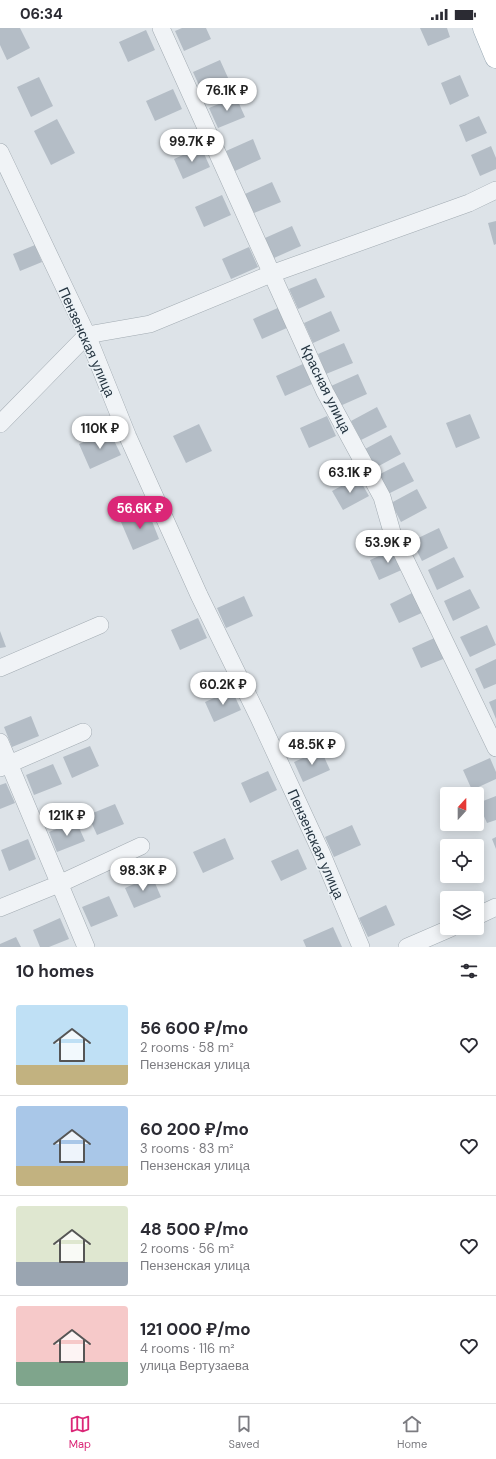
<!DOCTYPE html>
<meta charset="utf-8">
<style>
:root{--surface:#fff;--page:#f2f2f3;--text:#2b2b33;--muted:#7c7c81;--line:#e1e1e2;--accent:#db2777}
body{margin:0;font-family:"DM Sans",sans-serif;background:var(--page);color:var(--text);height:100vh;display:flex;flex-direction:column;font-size:15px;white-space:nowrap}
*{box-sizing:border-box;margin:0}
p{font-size:13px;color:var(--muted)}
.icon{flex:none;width:22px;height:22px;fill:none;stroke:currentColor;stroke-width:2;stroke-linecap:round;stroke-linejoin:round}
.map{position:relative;height:919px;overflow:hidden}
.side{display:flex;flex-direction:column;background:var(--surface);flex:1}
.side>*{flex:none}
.needle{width:26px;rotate:21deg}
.buttons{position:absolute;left:440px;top:759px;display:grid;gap:8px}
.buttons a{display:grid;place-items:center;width:44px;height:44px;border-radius:4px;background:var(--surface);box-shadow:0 2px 10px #0003;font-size:20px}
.price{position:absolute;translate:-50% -34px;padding:0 9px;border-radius:14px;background:#fff;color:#222;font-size:13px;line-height:26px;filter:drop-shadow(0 1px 2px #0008)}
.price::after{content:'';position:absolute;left:50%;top:24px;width:12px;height:9px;margin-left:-6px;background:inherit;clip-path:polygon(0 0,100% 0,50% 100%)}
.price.selected{background:var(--accent);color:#fff}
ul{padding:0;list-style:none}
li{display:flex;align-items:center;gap:12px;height:100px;padding:0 16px}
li+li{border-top:1px solid var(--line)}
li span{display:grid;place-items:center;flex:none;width:112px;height:80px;border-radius:4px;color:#555}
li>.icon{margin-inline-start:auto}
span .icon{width:48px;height:48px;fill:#fffc;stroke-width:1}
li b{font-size:17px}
h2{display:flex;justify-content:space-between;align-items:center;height:48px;padding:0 16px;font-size:17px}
.status{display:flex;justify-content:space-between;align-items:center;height:28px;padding:0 20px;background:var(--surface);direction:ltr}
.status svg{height:11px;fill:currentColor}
.tab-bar{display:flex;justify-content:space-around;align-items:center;height:56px;border-top:1px solid var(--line);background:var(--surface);font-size:11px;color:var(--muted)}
.tab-bar a{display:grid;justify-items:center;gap:2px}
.tab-bar .selected{color:var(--accent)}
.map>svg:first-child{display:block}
.building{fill:#b4bdc6}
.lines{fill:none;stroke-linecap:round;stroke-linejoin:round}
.minor-casing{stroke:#a2abb2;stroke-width:18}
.major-casing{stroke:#9baab5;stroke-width:23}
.minor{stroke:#f0f3f6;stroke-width:17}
.major{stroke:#fff;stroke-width:22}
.labels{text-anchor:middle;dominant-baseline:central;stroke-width:3;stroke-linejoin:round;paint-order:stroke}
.street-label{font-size:14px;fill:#253440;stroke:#ecf2f6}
</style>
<div class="status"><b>06:34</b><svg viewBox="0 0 49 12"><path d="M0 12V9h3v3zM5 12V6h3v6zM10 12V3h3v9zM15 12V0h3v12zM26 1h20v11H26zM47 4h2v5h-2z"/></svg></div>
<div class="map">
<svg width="496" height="919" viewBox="0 0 496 919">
<rect width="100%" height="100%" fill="#dde3e8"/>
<!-- building -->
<path class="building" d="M0 0H20L30 20 7 32 0 17Z
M182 0H206L211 11 184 23 175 3Z
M420 0H447L450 9 428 18Z
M146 2 155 22 128 34 119 14Z
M220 32 229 52 202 64 193 44Z
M460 47 469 68 450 77 441 55Z
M39 49 53 78 31 89 17 59Z
M173 61 182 81 155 93 146 73Z
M236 69 245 89 218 100 209 80Z
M479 88 487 105 466 114 459 97Z
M57 91 75 125 51 137 34 103Z
M253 111 261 131 235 143 226 123Z
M491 118 496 130V141L480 148 471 127Z
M201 119 210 139 183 151 174 131Z
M272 154 281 174 254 185 245 166Z
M222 167 231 187 204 199 195 179Z
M496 193V216L494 217 488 195Z
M292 198 301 218 274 230 265 210Z
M35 217 42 234 20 243 13 226Z
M249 219 258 239 231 251 222 231Z
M316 250 325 269 298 281 289 261Z
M280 279 289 299 262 311 253 291Z
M331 283 340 303 313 315 304 295Z
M344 315 353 335 326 346 318 326Z
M303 336 312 356 285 368 276 348Z
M358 346 367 366 340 378 331 358Z
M377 379 387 399 361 412 351 393Z
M470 386 480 410 456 420 446 395Z
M327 388 336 408 309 420 300 400Z
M199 396 212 423 186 435 173 408Z
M109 402 121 427 90 441 79 416Z
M391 407 401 426 375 440 365 421Z
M404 434 414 453 388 466 378 447Z
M358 449 369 468 343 482 332 463Z
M417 461 427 480 401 494 391 475Z
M148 483 159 511 133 522 121 494Z
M439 500 448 520 422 533 412 513Z
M397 520 406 540 379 552 370 532Z
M454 529 464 549 437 562 428 542Z
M470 561 480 580 453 593 444 573Z
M416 563 426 583 399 595 390 576Z
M244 568 253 588 226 600 217 580Z
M198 590 207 610 180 622 171 602Z
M487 597 496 617 470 629 460 609Z
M0 603 6 619 0 620Z
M439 608 448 629 421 640 412 620Z
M496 631V656L484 661 475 641Z
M232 662 241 682 214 694 205 674Z
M496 671V691L489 674Z
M31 688 39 708 12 719 4 699Z
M90 718 99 738 72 750 63 729Z
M321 722 330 742 303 754 294 734Z
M490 730 496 744V751L472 762 463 742Z
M53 736 62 756 34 767 26 747Z
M268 743 277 762 250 775 241 755Z
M6 755 15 775 0 781V757Z
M496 768V792L487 795 478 775Z
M115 776 124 796 97 807 88 787Z
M76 793 85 813 57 824 49 804Z
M352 797 361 817 334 829 325 809Z
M496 809V821L492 811Z
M225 810 234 831 203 845 193 824Z
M28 811 36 831 9 843 1 822Z
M298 821 307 841 281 853 271 833Z
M152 848 161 869 134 880 125 860Z
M109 868 118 888 91 899 82 879Z
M386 877 395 897 368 909 359 890Z
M60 890 69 911 49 919H40L33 902Z
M333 899 342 919H306L303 912Z
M16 909 21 919H0V916Z"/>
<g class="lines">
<defs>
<path id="minor" d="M161 0 325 364 382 469 392 504 496 720
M0 124 87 307 128 409 199 567 259 690 321 824 361 919
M0 396 87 307 150 296 271 246 469 175 496 162
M0 640 100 597
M0 714 86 919
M0 740 83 704
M0 880 59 856 141 818
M477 888 496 879
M407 919 451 900"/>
<path id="major" d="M484 0 496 29"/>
</defs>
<!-- minor casing -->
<use href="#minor" class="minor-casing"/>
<!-- major casing -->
<use href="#major" class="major-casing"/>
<!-- minor -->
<use href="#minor" class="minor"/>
<!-- major -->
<use href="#major" class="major"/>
</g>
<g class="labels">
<!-- street labels -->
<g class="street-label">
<text transform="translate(87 314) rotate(66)">Пензенская улица</text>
<text transform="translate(326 361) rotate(64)">Красная улица</text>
<text transform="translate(316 816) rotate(66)">Пензенская улица</text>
</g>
</g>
</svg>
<div class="buttons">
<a><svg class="needle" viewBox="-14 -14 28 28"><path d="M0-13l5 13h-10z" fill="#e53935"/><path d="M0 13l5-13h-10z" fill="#7c7c81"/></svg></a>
<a><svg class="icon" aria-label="locate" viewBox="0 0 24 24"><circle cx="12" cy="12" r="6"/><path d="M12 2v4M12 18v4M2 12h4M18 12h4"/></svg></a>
<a><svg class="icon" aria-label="layers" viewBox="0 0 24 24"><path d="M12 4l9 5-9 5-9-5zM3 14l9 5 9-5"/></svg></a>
</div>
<b class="price" style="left:227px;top:84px">76.1K ₽</b>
<b class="price" style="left:192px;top:135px">99.7K ₽</b>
<b class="price" style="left:100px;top:422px">110K ₽</b>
<b class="price" style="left:350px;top:466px">63.1K ₽</b>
<b class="price selected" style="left:140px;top:502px">56.6K ₽</b>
<b class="price" style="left:388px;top:536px">53.9K ₽</b>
<b class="price" style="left:223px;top:678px">60.2K ₽</b>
<b class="price" style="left:312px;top:738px">48.5K ₽</b>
<b class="price" style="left:67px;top:809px">121K ₽</b>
<b class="price" style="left:143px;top:864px">98.3K ₽</b>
</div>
<section class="side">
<h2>10 homes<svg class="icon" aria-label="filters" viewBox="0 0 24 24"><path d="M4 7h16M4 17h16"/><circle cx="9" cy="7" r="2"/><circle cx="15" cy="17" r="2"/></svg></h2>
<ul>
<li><span style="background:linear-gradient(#bfe0f5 75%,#c2b280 0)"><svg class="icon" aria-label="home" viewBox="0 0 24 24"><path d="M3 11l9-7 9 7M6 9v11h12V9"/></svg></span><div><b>56 600 ₽/mo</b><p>2 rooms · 58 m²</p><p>Пензенская улица</p></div><svg class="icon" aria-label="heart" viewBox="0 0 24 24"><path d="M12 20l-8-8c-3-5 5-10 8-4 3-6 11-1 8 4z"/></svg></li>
<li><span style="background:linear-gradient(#a9c7e8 75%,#c2b280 0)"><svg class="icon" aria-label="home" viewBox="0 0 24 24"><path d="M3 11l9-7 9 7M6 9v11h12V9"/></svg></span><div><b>60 200 ₽/mo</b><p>3 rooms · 83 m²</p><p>Пензенская улица</p></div><svg class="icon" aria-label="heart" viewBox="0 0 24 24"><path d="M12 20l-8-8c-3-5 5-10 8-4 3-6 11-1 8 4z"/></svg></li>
<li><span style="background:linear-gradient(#dfe7d0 70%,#9aa5b1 0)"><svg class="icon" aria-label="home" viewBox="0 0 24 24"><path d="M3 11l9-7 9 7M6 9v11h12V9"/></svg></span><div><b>48 500 ₽/mo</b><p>2 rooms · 56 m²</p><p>Пензенская улица</p></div><svg class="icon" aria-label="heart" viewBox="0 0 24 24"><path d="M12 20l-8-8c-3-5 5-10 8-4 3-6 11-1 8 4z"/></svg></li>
<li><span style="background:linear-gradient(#f6c9c9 70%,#7fa58c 0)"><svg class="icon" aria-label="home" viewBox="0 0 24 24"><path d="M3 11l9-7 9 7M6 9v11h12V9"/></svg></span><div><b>121 000 ₽/mo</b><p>4 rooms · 116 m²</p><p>улица Вертузаева</p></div><svg class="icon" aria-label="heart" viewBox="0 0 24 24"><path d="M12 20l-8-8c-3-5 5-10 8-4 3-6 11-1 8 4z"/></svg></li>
</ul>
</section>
<nav class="tab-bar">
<a class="selected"><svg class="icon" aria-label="map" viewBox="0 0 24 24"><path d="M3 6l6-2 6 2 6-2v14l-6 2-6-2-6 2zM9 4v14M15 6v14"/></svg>Map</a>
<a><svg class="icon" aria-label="saved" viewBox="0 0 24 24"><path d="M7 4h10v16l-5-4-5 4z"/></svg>Saved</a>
<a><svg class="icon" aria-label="home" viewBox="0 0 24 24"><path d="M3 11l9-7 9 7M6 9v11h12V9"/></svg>Home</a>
</nav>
